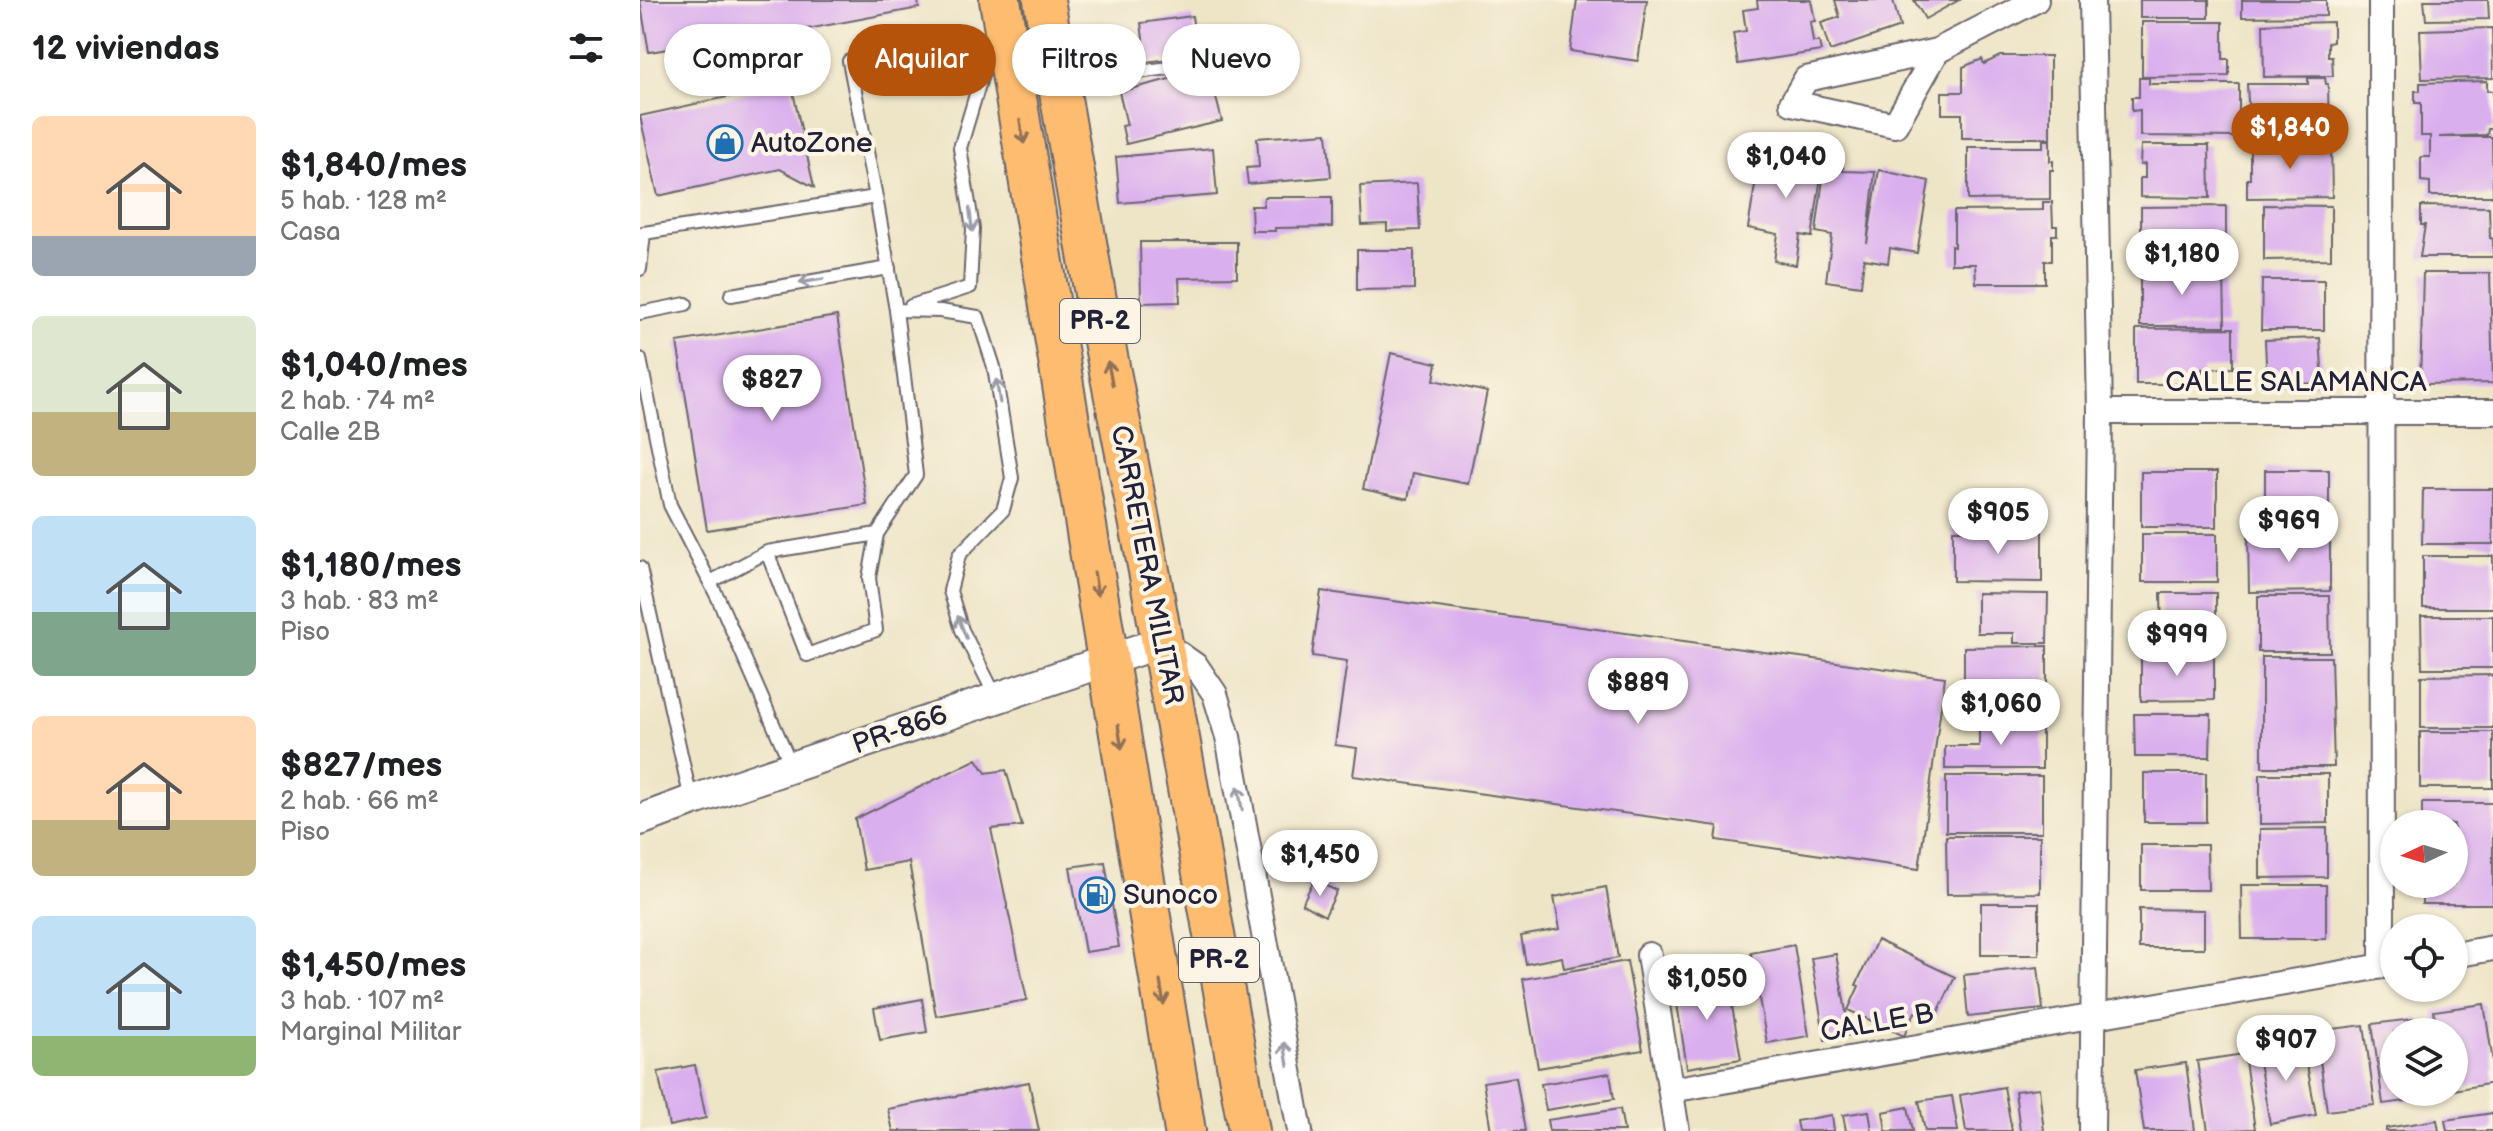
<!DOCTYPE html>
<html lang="es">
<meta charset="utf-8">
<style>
:root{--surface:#fff;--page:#f6f6f6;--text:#202124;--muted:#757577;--accent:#b45309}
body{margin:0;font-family:"Balsamiq Sans",sans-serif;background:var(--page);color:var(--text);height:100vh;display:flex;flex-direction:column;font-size:30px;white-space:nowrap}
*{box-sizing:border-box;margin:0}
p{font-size:26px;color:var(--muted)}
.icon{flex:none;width:44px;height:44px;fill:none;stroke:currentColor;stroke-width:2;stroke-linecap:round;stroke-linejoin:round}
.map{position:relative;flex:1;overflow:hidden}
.drawer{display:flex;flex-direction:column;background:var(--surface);width:640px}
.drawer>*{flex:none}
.top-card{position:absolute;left:24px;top:24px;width:760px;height:72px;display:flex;gap:16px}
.needle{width:52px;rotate:266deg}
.fabs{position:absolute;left:1740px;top:810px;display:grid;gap:16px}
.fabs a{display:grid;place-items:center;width:88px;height:88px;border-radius:50%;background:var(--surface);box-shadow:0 2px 6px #0004;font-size:40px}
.price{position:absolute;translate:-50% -68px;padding:0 18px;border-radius:28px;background:#fff;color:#222;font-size:26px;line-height:52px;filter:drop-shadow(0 2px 4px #0008)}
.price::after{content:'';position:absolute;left:50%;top:48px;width:24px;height:18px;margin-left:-12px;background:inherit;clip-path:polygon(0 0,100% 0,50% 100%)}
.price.selected{background:var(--accent);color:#fff}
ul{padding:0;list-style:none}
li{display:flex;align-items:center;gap:24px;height:200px;padding:0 32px}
li span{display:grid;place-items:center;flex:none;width:224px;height:160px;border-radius:12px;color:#555}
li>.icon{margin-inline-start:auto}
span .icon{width:96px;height:96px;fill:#fffc;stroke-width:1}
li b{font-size:34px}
h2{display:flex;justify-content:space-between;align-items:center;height:96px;padding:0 32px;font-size:34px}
.pill{padding:0 28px;border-radius:36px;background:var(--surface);box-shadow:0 2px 6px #0004;font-size:28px;line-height:72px}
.pill.selected{background:var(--accent);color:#fff}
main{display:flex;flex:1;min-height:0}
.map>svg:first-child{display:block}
.building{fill:#daafee}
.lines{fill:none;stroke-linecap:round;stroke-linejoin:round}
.service-casing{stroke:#69666c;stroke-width:16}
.minor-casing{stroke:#69666c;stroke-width:28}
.tertiary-casing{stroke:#69666c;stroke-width:34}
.primary-casing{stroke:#69666c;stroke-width:44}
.service{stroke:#fff;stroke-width:12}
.minor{stroke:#fff;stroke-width:24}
.tertiary{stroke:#fff;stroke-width:30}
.primary{stroke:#fdbc70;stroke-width:40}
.oneway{stroke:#906f56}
.oneway2{stroke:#9c9ca7}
.labels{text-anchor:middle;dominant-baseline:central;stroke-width:8;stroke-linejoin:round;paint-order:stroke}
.shield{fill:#fcf5e5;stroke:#63616e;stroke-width:2}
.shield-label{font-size:26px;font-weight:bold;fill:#22223b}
.poi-label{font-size:28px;fill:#22223b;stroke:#fcf5e5;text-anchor:start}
.street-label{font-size:28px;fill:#22223b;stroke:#fcf5e5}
</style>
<main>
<section class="drawer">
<h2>12 viviendas<svg class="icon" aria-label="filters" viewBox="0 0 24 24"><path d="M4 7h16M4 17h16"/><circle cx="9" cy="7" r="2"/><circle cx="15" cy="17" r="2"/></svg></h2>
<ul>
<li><span style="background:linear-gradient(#ffd9b3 75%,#9aa5b1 0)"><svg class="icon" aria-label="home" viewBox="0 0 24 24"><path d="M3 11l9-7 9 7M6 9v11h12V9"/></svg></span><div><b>$1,840/mes</b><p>5 hab. · 128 m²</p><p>Casa</p></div></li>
<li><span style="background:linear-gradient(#dfe7d0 60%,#c2b280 0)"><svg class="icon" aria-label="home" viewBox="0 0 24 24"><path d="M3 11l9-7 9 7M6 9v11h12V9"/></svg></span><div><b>$1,040/mes</b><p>2 hab. · 74 m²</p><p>Calle 2B</p></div></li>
<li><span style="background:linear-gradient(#bfe0f5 60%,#7fa58c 0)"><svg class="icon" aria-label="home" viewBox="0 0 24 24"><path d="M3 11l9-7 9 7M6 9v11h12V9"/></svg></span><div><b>$1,180/mes</b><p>3 hab. · 83 m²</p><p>Piso</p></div></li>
<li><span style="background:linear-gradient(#ffd9b3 65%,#c2b280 0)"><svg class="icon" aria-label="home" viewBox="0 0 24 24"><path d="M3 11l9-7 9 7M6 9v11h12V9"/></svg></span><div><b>$827/mes</b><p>2 hab. · 66 m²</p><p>Piso</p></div></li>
<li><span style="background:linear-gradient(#bfe0f5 75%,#8fb573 0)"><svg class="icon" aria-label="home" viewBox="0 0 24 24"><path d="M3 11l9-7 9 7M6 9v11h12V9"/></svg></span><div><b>$1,450/mes</b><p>3 hab. · 107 m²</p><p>Marginal Militar</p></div></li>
</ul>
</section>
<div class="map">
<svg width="1853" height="1131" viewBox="0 0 1853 1131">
<rect width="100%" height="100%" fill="#fcf5e5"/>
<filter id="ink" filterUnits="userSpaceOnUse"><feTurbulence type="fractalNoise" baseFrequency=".0125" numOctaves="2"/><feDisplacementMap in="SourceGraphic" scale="16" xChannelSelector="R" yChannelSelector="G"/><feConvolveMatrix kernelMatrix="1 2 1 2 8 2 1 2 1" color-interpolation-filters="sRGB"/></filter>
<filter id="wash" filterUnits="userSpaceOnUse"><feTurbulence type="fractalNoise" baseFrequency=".006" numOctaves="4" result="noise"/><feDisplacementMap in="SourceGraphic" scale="32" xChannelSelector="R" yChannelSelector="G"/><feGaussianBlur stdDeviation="1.8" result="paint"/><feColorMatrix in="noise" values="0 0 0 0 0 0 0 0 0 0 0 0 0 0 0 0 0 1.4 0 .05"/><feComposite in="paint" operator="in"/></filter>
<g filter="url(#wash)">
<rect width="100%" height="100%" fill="#eee5c7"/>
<g id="blocks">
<!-- building -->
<path class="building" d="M0 0H278L279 8 104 41V37L9 52Z
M937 0H1007L998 61 930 51Z
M1117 0H1171L1175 21 1170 22 1173 42H1179L1181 51 1098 64 1093 33 1106 31 1103 10 1118 8Z
M1195 0H1253L1260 27 1190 51 1181 23 1200 17Z
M1274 0H1319L1285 19Z
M1500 0H1569V18H1500Z
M1602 0H1686V16L1602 17Z
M1784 0H1848L1849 19 1786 20Z
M552 16 555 36 563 35 565 48 558 49 559 55 506 62 501 23Z
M1502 22H1583V59H1589V76L1502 77Z
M1693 22V42L1688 43V56H1692L1693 76 1624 77 1623 24Z
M1852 28 1853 78 1782 79 1780 30Z
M1360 56H1410V138H1322V114H1302V92H1323V67L1342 59 1344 64Z
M541 76 545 93 573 86 582 121 486 144 482 126 487 125 479 92Z
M1499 78H1509V84H1599V137L1500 136V110L1492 111V97H1499Z
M1668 78H1685L1686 84H1688L1689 134 1610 135 1607 84H1668Z
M1847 81V91H1853V129H1848L1847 135 1799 137H1852L1853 196H1790V182L1781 181V157H1790V136H1781V103H1775V91H1780V83Z
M151 83 174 187 140 169 18 196 0 116Z
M687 133 691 177 608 184 606 168 619 167 617 138Z
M1403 140H1410V161H1413V170H1410V199L1328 200V147H1403Z
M1691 144 1692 197 1607 198V179H1610V145Z
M1501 145H1569L1570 198 1500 197V178H1505V164L1500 165Z
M573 148 577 195 480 203 476 157Z
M1121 149 1173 157V162L1183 163 1172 237 1160 235 1156 265 1134 261 1138 234 1108 228Z
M1185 164 1203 167V171L1235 172 1227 243 1239 170 1289 181 1277 253 1250 248 1248 263 1224 259 1221 286 1186 281 1192 235 1176 232Z
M777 183 780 230 747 231V224L722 225 720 186Z
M624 197H692V227L635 228V231H612L611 206H623Z
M1403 202H1412L1413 226H1417V235H1412V261H1405V283H1336L1335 264H1311V246L1314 247V211L1403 210Z
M1624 205 1691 206V259L1624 260Z
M1586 206V258L1501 259V207Z
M1781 206 1849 207 1850 238 1853 239V257H1780L1785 225H1781Z
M500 242H597V277L539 278 540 302 501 303Z
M717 250H774V289L717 290Z
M1500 268H1584L1585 326H1500Z
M1783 273H1850L1853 383 1780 384Z
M1622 280H1684V330H1621Z
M197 316 227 505 67 530 37 342Z
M1593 328V368L1562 369V384H1496V329Z
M1680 338 1683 383 1627 385 1625 340Z
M751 353 797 363 794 380 847 392 828 484 773 473 768 499 723 489Z
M1625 470H1689V528H1625Z
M1501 472H1577V527H1501Z
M1783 489H1853V544H1782Z
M1313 530H1402V582L1313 581Z
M1502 534H1577V582H1502Z
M1608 537H1690V591L1609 592Z
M1783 556H1853V608H1783Z
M681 591 1305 677 1279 869 1076 840 1078 826 713 776 717 748 695 745 707 661 672 656Z
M1337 593 1408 594 1407 643H1374V633H1337Z
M1521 593H1576V635H1522Z
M1618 596H1689L1690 652H1618Z
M1781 616H1853V668H1782Z
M1407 646V708H1324V647Z
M1501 654 1574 655V700L1501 701Z
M1622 657H1691L1694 767H1622Z
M1853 675V728H1781V676Z
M1494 714H1571L1570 757H1495Z
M1339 719H1402V769H1305V746H1339Z
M1780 732H1853V788H1780Z
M337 759 346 773 366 770 382 826 351 829 387 1000 296 1016 269 862 224 870 215 819Z
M1504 773H1566V822H1504Z
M1620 774H1688V823L1620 824Z
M1306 776H1402V832H1306Z
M1782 803H1853V904H1782V884H1814V824H1782Z
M1687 828V877L1620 878V829Z
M1306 836H1400V893L1307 894Z
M1501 845H1567L1568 890H1501Z
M465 862 479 947 445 952 430 867Z
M674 880 697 891 685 916 662 904Z
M1601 885H1686V939H1602Z
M966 887 978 958 924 968 922 957 886 964 881 936 920 929 914 897Z
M1341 903H1399V955H1341Z
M1499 909 1564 910V948H1499Z
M1237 940 1315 977 1294 1021 1275 1012 1264 1036 1208 1010 1219 986 1216 985Z
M1154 945 1169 1036 1127 1043 1111 953Z
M1196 954 1210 1035 1185 1040 1171 958Z
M987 961 1003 1050 898 1068 883 979Z
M1398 967 1403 1009 1328 1017 1324 975Z
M1087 976 1101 1059 1047 1068 1034 984Z
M282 999 287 1032 240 1040 234 1008Z
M1844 1004 1853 1062V1083L1814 1090V1032H1797L1794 1011Z
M1780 1018 1782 1032H1754V1092H1790L1791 1098 1743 1104 1732 1024Z
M1724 1025 1735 1105 1687 1111 1676 1031Z
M1663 1043 1676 1115 1630 1124 1617 1051Z
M1604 1054 1615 1129 1568 1131 1557 1061Z
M1546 1063 1555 1131H1504L1495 1070Z
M55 1065 66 1118 29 1126 18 1072Z
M970 1073 974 1099 906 1110 901 1084Z
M876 1077 885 1131H851L843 1082Z
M389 1082 399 1131H253L248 1109Z
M1364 1087 1372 1131H1326L1320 1095Z
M1399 1088 1404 1131H1380L1375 1091Z
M1312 1096 1318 1131H1285L1279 1101Z
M1268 1107 1273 1131H1246L1243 1112Z
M980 1109 984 1131H909L907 1120Z
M1229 1111 1232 1131H1206L1203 1115Z
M1853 1113V1131H1807L1805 1120Z
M1192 1115 1194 1131H1158L1156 1121Z
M1797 1120 1799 1131H1746V1128Z"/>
</g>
</g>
<g filter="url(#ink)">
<use href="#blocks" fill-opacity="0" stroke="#69666c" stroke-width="2"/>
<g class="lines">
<defs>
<path id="service" d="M422 85C483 73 542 64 604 63
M0 269 4 233 236 197 209 61
M91 295 249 268
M271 306 330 287 333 229 320 148 352 41
M256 310 300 311 338 317 354 367 372 478 363 510 319 555 310 591 322 630 356 697
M0 313 46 304
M0 359 30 505 78 598 152 767
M127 552 237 534
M0 568 51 800
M70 582 127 552 167 655 236 630 229 578 237 534 276 475 256 310 236 197"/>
<path id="minor" d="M1741 0 1742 966
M1297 51 1255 125 1152 103 1166 79Z
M1297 51 1396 0
M1460 412H1853
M522 642 556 666 575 694 588 737 660 1131
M1009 955 1037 1131
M1814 955 1853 948
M1031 1090 1754 964
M1452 1131 1460 412 1452 0"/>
<path id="tertiary" d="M0 820 51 801 522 642"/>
<path id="primary" d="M360 0 545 1131
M404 0 456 300 511 581 609 1131"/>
</defs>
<!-- service casing -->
<use href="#service" class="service-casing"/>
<!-- minor casing -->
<use href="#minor" class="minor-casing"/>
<!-- tertiary casing -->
<use href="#tertiary" class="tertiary-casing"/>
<!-- primary casing -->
<use href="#primary" class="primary-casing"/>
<!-- service -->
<use href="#service" class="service"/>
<!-- minor -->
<use href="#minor" class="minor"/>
<!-- tertiary -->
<use href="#tertiary" class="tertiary"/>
<!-- primary -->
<use href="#primary" class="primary"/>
</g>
<!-- one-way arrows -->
<defs><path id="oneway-shaft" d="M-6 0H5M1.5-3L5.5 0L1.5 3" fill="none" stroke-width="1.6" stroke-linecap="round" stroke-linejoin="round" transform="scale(2)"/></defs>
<g class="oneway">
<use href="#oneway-shaft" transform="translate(382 132) rotate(80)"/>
<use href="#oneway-shaft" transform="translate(470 373) rotate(-101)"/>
<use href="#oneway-shaft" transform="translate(456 584) rotate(81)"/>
<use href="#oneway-shaft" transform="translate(480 737) rotate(81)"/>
<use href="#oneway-shaft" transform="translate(522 993) rotate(81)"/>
</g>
<g class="oneway2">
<use href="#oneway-shaft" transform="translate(331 220) rotate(83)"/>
<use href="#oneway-shaft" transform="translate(171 281) rotate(171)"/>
<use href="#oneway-shaft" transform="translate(358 391) rotate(-99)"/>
<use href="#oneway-shaft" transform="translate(322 627) rotate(-111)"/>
<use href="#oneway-shaft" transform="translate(600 798) rotate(-100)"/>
<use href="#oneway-shaft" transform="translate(646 1054) rotate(-100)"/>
</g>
</g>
<!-- icons -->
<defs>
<symbol id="shop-ring" viewBox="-11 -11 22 22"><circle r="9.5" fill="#fcf5e5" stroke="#1f6fb2" stroke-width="1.5"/><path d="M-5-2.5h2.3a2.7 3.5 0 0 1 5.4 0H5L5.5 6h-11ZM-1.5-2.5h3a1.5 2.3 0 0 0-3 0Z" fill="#1f6fb2"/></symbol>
<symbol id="fuel-ring" viewBox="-11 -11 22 22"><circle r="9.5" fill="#fcf5e5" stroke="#1f6fb2" stroke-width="1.5"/><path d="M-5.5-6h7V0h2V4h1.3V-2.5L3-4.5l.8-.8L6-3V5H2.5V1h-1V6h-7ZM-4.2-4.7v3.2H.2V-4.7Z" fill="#1f6fb2"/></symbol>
</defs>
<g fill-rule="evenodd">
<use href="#shop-ring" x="65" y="123" width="40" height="40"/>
<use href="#fuel-ring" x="437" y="875" width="40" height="40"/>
</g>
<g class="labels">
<!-- shield labels -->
<g class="shield">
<rect x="420" y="299" width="80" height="44" rx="6"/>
<rect x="539" y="938" width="80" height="44" rx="6"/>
</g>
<g class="shield-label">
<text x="460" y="321">PR-2</text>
<text x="579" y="960">PR-2</text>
</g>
<!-- poi labels -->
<g class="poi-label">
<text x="111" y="143">AutoZone</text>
<text x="483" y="895">Sunoco</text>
</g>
<!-- street labels -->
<g class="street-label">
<text x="1656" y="382">CALLE SALAMANCA</text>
<text transform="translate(507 565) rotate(79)">CARRETERA MILITAR</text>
<text transform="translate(260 730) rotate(-19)">PR-866</text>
<text transform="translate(1237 1023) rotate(-10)">CALLE B</text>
</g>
</g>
</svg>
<div class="fabs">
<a><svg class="needle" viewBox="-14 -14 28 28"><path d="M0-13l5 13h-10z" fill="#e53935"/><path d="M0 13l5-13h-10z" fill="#757577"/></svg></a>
<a><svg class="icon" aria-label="locate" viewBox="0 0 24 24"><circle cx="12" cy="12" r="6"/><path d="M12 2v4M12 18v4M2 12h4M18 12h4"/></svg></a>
<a><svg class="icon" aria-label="layers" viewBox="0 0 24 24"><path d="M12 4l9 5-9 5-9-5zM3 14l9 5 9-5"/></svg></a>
</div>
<b class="price selected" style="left:1650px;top:171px">$1,840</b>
<b class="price" style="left:1146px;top:200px">$1,040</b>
<b class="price" style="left:1542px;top:297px">$1,180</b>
<b class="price" style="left:132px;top:423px">$827</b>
<b class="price" style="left:1358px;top:556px">$905</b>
<b class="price" style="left:1649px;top:564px">$969</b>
<b class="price" style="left:1537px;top:678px">$999</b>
<b class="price" style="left:998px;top:726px">$889</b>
<b class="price" style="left:1361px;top:747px">$1,060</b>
<b class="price" style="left:680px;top:898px">$1,450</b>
<b class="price" style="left:1067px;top:1022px">$1,050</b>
<b class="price" style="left:1646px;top:1083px">$907</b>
<div class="top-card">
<a class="pill">Comprar</a>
<a class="pill selected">Alquilar</a>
<a class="pill">Filtros</a>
<a class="pill">Nuevo</a>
</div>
</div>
</main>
